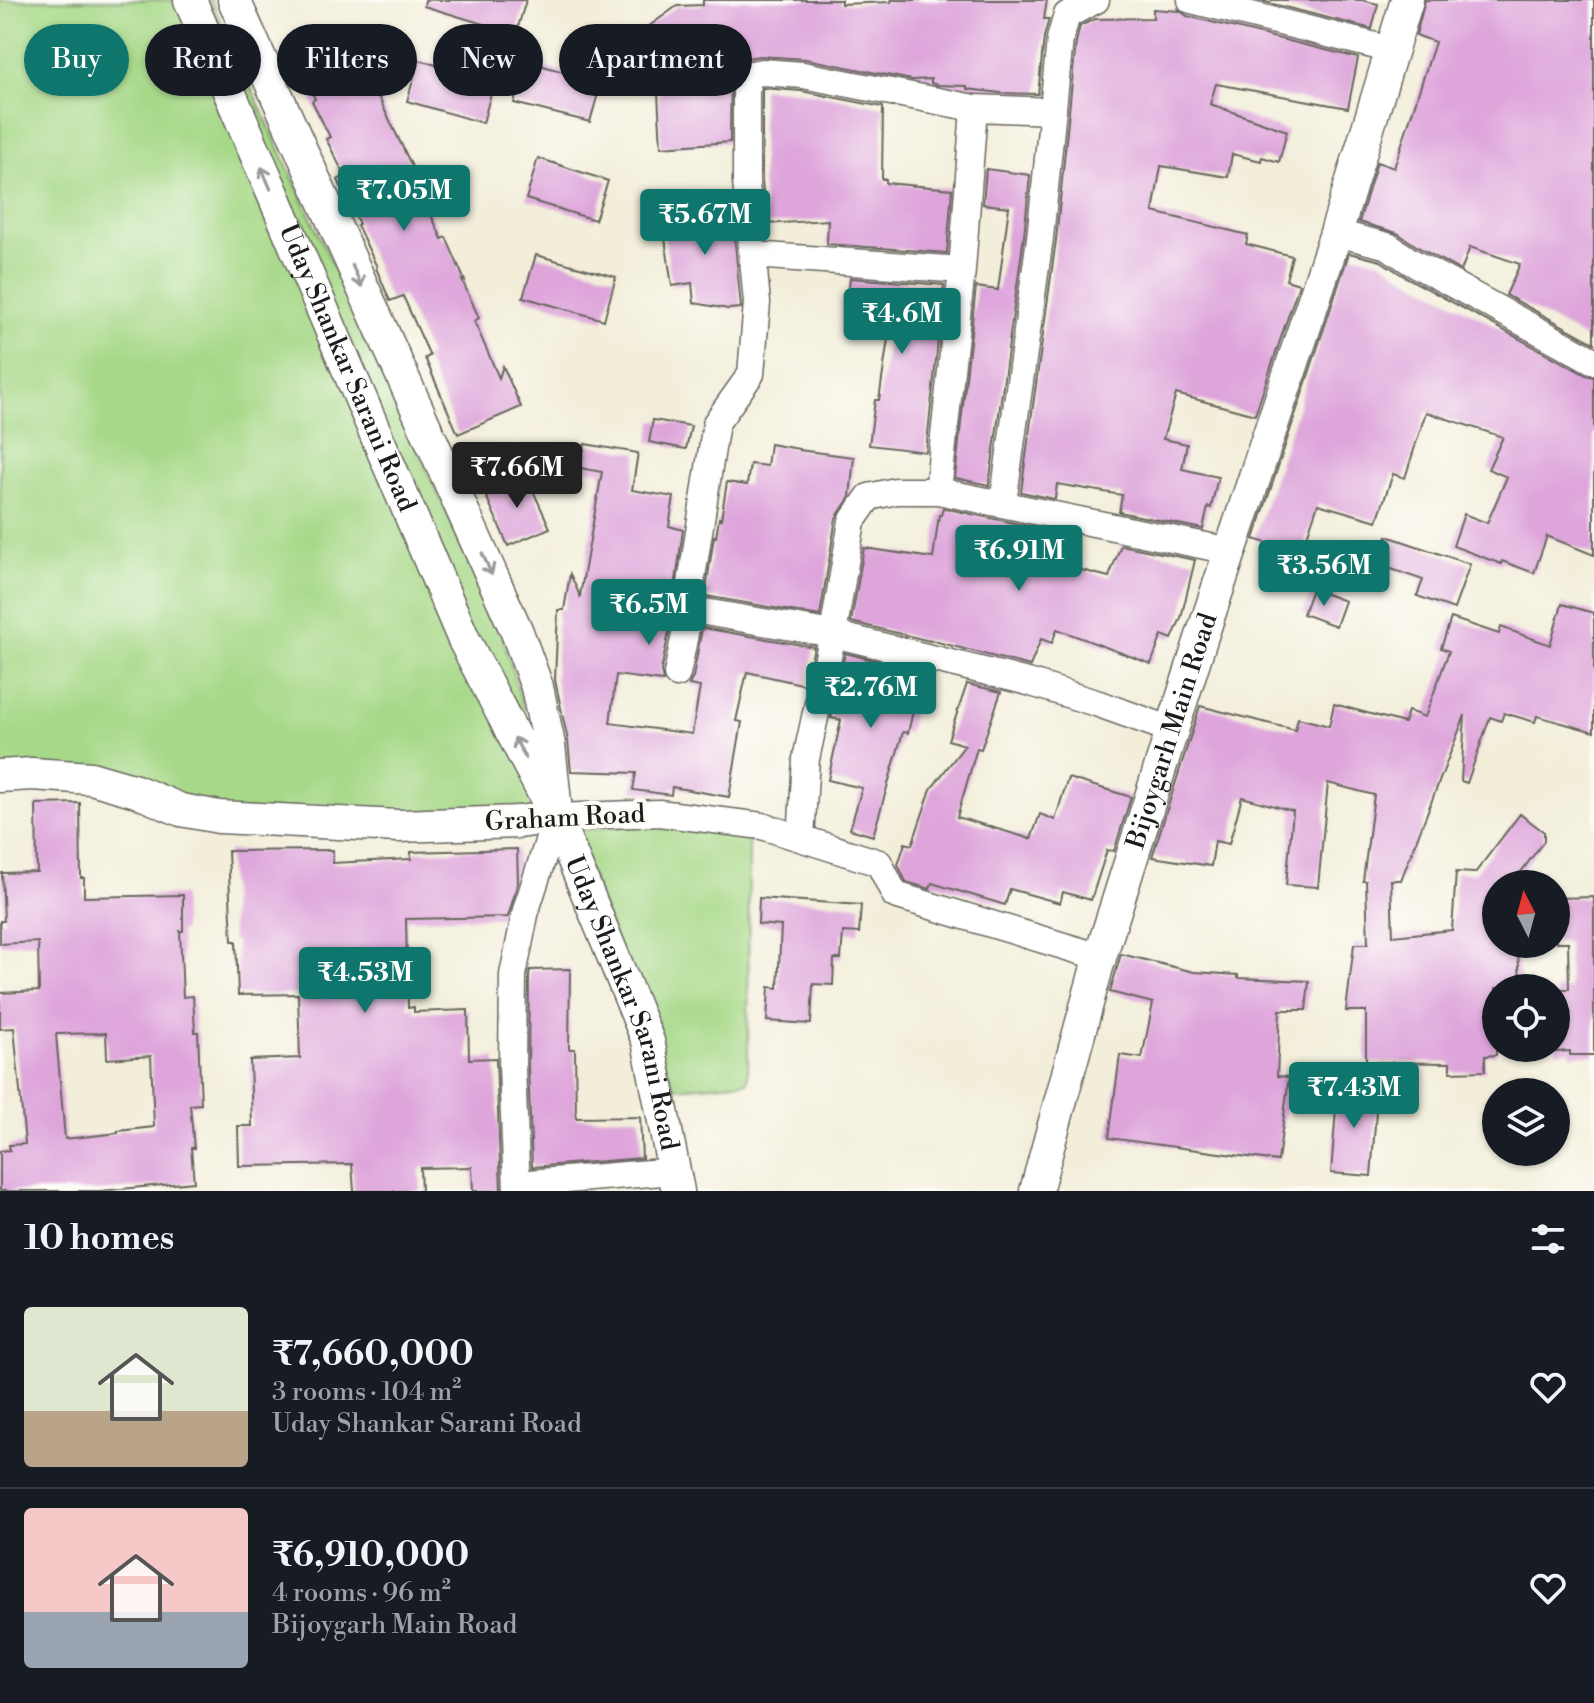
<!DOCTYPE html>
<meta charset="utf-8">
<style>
:root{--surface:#171b24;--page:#20242c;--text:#f1f3f6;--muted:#9ea1a6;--line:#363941;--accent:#0f766e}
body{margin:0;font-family:"Libre Bodoni",serif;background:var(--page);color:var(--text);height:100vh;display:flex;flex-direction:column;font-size:30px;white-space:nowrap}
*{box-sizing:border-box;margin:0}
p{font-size:26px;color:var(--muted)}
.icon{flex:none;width:44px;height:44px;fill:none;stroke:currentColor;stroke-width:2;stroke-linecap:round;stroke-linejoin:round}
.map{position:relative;height:1191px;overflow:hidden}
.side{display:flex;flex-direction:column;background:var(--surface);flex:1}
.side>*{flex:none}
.guide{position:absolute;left:24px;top:24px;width:800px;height:72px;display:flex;gap:16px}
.needle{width:52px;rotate:354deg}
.fabs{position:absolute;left:1482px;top:870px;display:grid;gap:16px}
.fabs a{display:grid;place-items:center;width:88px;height:88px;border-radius:50%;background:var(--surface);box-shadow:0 2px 6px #0004;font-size:40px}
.price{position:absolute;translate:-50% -68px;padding:0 18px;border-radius:8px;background:var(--accent);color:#fff;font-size:26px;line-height:52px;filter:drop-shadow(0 2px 4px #0008)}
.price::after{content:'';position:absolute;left:50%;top:48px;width:24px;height:18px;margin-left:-12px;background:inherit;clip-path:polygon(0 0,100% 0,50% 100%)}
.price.on{background:#222;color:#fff}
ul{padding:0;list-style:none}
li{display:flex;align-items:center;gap:24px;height:200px;padding:0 24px}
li+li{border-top:2px solid var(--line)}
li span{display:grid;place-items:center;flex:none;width:224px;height:160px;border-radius:8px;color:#555}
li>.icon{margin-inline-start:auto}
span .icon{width:96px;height:96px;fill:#fffc;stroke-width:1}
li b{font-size:34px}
h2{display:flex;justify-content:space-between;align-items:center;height:96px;padding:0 24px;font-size:34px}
.tag{padding:0 28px;border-radius:36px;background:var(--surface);box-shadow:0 2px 6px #0004;font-size:28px;line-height:72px}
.tag.on{background:var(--accent);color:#fff}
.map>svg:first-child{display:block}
.green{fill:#a6d887;stroke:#617a52;stroke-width:2}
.building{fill:#dea5db;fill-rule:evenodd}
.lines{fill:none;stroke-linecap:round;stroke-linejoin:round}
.minor-casing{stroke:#67665e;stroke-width:29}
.tertiary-casing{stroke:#67665e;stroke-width:35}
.minor{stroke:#fff;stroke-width:26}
.tertiary{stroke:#fff;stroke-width:32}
.oneway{stroke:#999}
.labels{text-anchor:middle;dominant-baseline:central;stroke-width:8;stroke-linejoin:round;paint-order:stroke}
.street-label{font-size:26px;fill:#1c1c1c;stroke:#fdfcf7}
</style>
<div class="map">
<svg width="1594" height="1191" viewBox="0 0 1594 1191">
<rect width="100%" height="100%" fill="#fdfcf7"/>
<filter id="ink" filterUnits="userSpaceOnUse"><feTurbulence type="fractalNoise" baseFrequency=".0125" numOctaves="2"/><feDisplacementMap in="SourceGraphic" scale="16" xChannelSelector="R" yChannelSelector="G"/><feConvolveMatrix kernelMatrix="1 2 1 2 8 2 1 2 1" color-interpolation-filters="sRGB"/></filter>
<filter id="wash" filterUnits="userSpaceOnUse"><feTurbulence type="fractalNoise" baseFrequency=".006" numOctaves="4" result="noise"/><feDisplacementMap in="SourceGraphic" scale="32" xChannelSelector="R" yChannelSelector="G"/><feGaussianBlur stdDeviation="1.8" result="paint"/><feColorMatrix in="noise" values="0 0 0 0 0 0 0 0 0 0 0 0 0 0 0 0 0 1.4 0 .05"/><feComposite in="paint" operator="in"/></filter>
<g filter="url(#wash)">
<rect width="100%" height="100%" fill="#f3eeda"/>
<!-- green -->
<path class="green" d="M0 0H211L501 631 555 818 209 830 142 793 0 776Z
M656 823 749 830 748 1082 676 1088 658 1051 574 831Z"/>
<g id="blocks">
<!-- building -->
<path class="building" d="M425 0H526L516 34 424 6Z
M703 0H841V4L891 2V0H1047L1044 19H1049L1044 37 1038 94 1001 93 967 89V86L937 85 931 83V79L912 80 806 59 759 56 742 59 736 63 731 69 730 142 661 147 658 94H661L658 46 617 49 677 6 703 5Z
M1257 0H1361L1378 4 1372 29Z
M1425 0H1594V343L1506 295 1520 264 1470 247 1461 271 1418 247 1397 233 1359 222 1377 162 1394 168 1435 42 1416 35Z
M1153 9 1178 11V9L1187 16 1358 58 1348 108 1216 84 1210 104 1287 131 1279 162 1262 157 1261 161 1232 154 1228 177 1161 166 1153 212 1248 235 1246 244 1292 256 1286 280 1299 284 1255 415 1176 394 1163 439 1187 444 1182 469 1218 477 1211 508 1208 507 1203 529 1119 512 1122 495 1057 484 1055 499 1021 492 1056 240 1076 42 1080 26 1095 19 1153 18Z
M350 31 376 92 418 179 415 180 442 239 446 237 465 281 462 280 479 318 474 321 499 378 503 366 521 407 458 434 425 358 430 356 403 296 390 301 376 268 377 267 357 225 359 224 338 180 345 176 326 139 330 137 312 101 315 99 296 53Z
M419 60 494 82 483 123 407 101Z
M526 61 601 83 590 122 514 103Z
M762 88 801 91 883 107 882 179H886V183L952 189 947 253 827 244 828 220 766 224 762 181Z
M538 158 608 181 595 220 526 199Z
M986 169 1030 175 1024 236 989 485 955 478 976 287 998 290 1009 207 983 204Z
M732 210 741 308 728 309 694 303 692 283 672 286 662 218Z
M1349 253 1381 261 1402 275 1586 375 1594 377V555L1547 536 1534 573 1502 561 1501 564 1453 546 1464 514 1487 523 1507 477 1488 469 1503 437 1426 412 1405 478 1393 474 1377 521 1318 504 1301 554 1254 539Z
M536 255 616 277 604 320 523 297Z
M850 278 944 285 926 452 869 445 875 400H879L889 332 884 331 885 326 845 321Z
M653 420 691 426 686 449 649 442Z
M585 444 638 453 632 490 674 497 669 526 683 530 669 632 661 671 663 681 616 675 610 723 692 734 700 687 689 685 693 677 702 628 814 647 806 685 747 672 736 721 742 722 729 797 672 787 671 795 633 790 636 773 571 771 568 741 555 680 558 610H564L570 574 580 596 602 472 580 468Z
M770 444 799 449V450L854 457 850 497 836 518 820 616 705 596 714 536 716 537 719 518 721 519 727 482 747 485 750 464 767 466Z
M525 473 550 528 508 546 484 491Z
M943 508 1042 529 1038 559 1109 577 1121 545 1195 560 1181 618 1172 639 1162 635 1151 664 1057 629 1052 643 1041 639 1030 666 930 640V641L851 622 864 548 933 558 939 515H941Z
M1387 536 1470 564 1454 609 1417 596 1423 580 1377 564Z
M1312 589 1345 601 1336 626 1303 614Z
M1562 604 1594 613V732L1537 716 1535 722 1504 713 1501 721 1490 717 1467 783 1461 781 1465 715 1401 880H1391L1393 936 1452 930 1456 872 1475 873 1520 814 1544 832V841L1512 884H1496V944H1517L1521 988H1496V1055L1485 1056V1071L1450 1072V1063L1366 1062V1011H1346L1354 944H1368L1366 881H1363L1374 795 1328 783 1318 887 1286 885 1293 811 1242 797 1229 844 1215 841 1211 866 1152 857 1200 706 1295 730 1298 718 1329 726 1334 704 1404 723 1408 711 1425 717 1449 651 1441 648 1451 618 1499 634 1501 627 1550 645Z
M845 653 922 672 908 733 903 732 873 836 850 829 862 788 828 780 841 720 831 718Z
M967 684 1001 692 981 749 977 748 957 817 1031 839 1040 814 1055 820 1068 778 1131 797 1114 851 1107 850 1091 900 1063 892 1060 903 1010 889 1005 905 932 883 930 889 906 882 898 865 905 843 912 845 931 789 965 745 948 740Z
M80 803 81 878H84V897L183 895V931H180L183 997 193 996 195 1032H198L201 1104 190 1105 194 1148H191L194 1182 100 1191H0V1151L10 1150 9 1145 25 1144 14 1028 0 1029V993L39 991 38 942 0 944V921H4L2 873 37 872 36 804ZM106 1033 107 1059 151 1056 154 1127 118 1131V1133L65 1139 56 1034Z
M517 849 518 882 508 917 406 919 408 1008 414 1007V1012L468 1010 469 1059 496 1058 501 1191H473L472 1167 420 1168 421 1191H354L352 1164 239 1166 238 1126H252L250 1060 300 1058 298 994 238 995 236 941H232L228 851 333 850V863L411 859V852Z
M1594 897V1055H1570V1051L1556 1052V989H1569L1568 942H1556V898Z
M759 898 861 905 859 933 843 932 841 959H834L833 985 813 984 811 1024 767 1021 769 987 778 988 781 926 758 924Z
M1121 954 1194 972 1238 975V978L1309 981 1306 1010H1280L1277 1076 1289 1077 1278 1161 1109 1138 1120 1055 1142 1058 1153 1003 1110 992Z
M570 969 569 1049H575L576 1118 640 1117 642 1158 532 1167 528 1067 529 977 530 970Z
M1338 1083 1378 1086 1371 1176 1331 1173Z"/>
</g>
</g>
<g filter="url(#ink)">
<use href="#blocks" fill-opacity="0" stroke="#67665e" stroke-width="2"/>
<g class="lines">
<defs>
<path id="minor" d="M1191 0 1392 50
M974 108 962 270 938 491 1230 551
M1053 111 974 108 803 75 762 72 746 75V182L757 303 751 374 716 423 687 609 833 634 1028 682 1099 704 1172 730
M1336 233 1388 246 1410 261 1594 361
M753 255 962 270
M1003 503 1040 238 1060 39 1067 15 1096 0
M677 674 685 634 687 609
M801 838 806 759 833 634 852 521 869 497 896 491H938
M517 1184 674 1171
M517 1191 512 1067 513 975 526 910 556 817 659 813 762 826 879 863 895 895 1100 957"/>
<g id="tertiary">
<path id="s1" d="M190 0 464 640 556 817 648 1041 678 1191"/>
<path d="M234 0 517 632 537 687 549 745 555 802"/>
<path d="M0 776 32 774 91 778 136 791 181 810 219 817 398 826 519 822 556 817"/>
<path id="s2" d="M1036 1191 1097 967 1201 639 1336 233 1407 0"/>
</g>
</defs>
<!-- minor casing -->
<use href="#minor" class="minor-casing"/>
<!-- tertiary casing -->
<use href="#tertiary" class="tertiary-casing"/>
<!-- minor -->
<use href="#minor" class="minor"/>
<!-- tertiary -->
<use href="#tertiary" class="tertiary"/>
</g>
<!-- one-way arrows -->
<defs><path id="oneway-shaft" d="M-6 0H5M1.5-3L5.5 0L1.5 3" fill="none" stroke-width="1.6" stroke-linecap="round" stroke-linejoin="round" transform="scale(2)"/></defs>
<g class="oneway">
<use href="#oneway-shaft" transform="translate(266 178) rotate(-113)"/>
<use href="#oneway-shaft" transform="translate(357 276) rotate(66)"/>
<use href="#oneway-shaft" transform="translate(487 564) rotate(66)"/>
<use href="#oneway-shaft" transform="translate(520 748) rotate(-118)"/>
</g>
</g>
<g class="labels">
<!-- street labels -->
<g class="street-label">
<text stroke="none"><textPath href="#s1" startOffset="400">Uday Shankar Sarani Road</textPath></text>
<text stroke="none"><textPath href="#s2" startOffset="480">Bijoygarh Main Road</textPath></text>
<text transform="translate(565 818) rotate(-3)">Graham Road</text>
<text stroke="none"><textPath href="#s1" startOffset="1094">Uday Shankar Sarani Road</textPath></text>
</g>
</g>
</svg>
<div class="fabs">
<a><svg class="needle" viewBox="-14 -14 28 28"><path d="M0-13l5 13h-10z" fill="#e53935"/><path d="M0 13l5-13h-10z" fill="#9ea1a6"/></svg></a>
<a><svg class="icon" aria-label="locate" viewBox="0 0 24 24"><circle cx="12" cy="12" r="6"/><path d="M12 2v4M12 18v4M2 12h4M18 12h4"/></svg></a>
<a><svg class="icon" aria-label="layers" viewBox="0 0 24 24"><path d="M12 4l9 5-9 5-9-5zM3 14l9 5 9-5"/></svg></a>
</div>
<b class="price" style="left:404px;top:233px">₹7.05M</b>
<b class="price" style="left:705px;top:257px">₹5.67M</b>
<b class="price" style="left:902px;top:356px">₹4.6M</b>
<b class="price on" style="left:517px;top:510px">₹7.66M</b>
<b class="price" style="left:1019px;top:593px">₹6.91M</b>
<b class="price" style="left:1324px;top:608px">₹3.56M</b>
<b class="price" style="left:649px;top:647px">₹6.5M</b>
<b class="price" style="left:871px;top:730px">₹2.76M</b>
<b class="price" style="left:365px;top:1015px">₹4.53M</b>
<b class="price" style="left:1354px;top:1130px">₹7.43M</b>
<div class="guide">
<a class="tag on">Buy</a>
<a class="tag">Rent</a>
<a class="tag">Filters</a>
<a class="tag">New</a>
<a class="tag">Apartment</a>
</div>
</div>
<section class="side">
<h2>10 homes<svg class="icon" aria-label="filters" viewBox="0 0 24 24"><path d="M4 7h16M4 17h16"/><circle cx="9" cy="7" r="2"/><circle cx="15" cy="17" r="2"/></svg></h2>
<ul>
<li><span style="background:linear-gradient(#dfe7d0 65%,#b9a48a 0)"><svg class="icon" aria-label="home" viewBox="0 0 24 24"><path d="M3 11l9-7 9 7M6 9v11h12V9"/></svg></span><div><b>₹7,660,000</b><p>3 rooms · 104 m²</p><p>Uday Shankar Sarani Road</p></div><svg class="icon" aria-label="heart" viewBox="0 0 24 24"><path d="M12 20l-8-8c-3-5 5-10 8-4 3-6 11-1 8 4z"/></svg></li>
<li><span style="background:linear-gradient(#f6c9c9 65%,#9aa5b1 0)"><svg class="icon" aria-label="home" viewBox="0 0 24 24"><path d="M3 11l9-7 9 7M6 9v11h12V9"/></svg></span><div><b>₹6,910,000</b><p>4 rooms · 96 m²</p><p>Bijoygarh Main Road</p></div><svg class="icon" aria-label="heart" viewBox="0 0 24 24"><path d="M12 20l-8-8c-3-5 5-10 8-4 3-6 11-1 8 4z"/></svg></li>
</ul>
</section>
